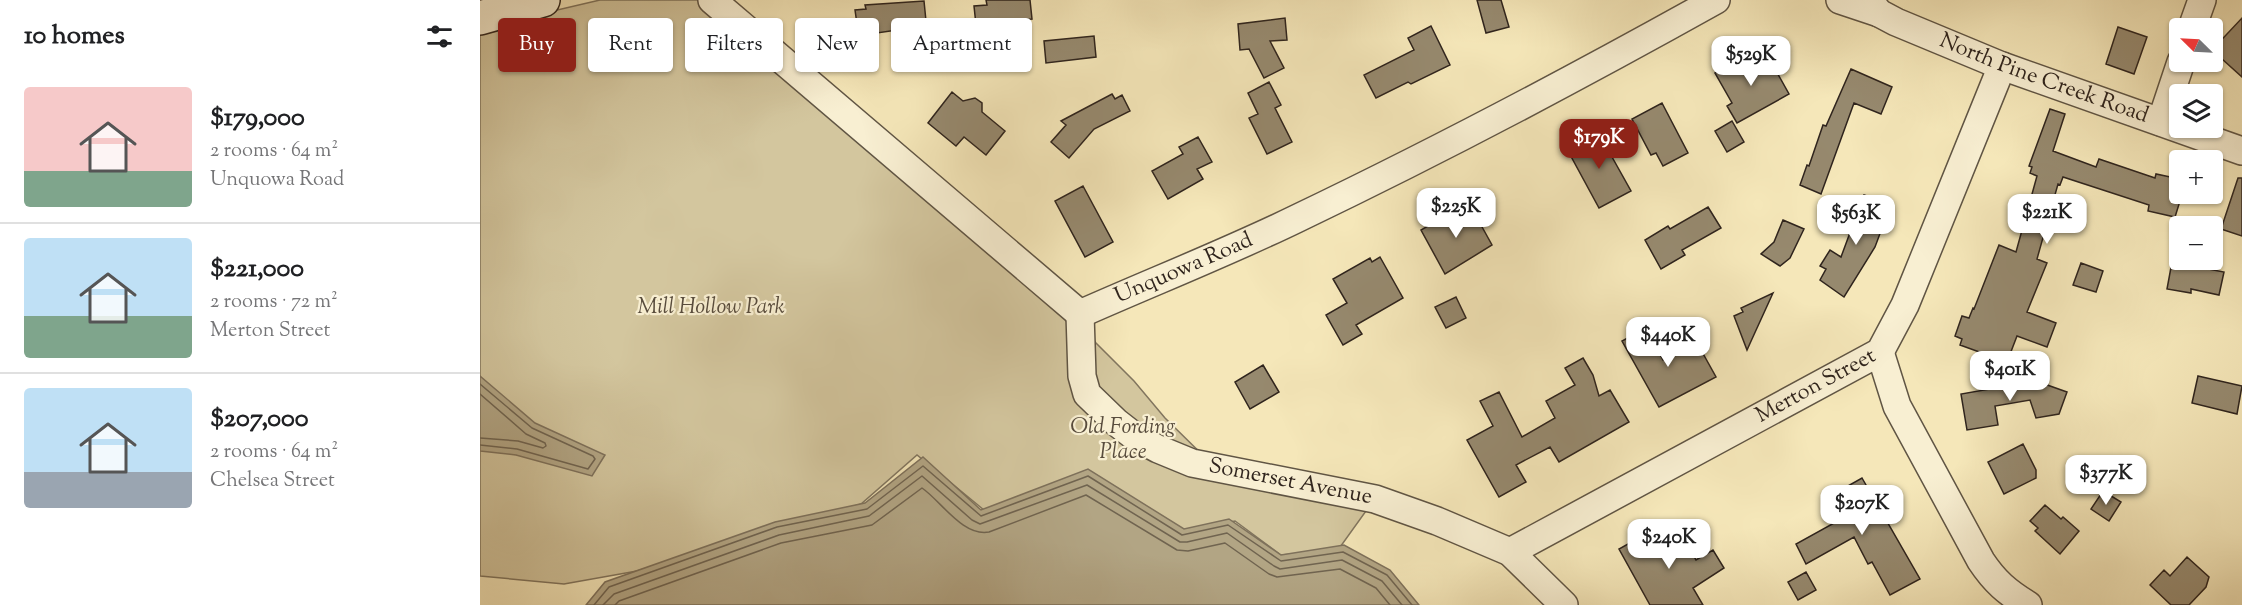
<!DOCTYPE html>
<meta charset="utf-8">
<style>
:root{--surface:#fff;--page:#f2f2f2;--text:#202124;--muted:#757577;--line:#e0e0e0;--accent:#8f2418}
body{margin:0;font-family:"Sorts Mill Goudy",serif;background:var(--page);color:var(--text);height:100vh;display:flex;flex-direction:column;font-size:22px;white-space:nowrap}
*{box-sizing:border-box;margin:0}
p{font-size:20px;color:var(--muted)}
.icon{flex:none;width:33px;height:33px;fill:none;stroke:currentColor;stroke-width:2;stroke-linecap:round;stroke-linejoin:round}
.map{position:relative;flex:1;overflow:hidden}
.sheet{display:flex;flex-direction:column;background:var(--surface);width:480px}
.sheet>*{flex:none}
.hud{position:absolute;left:18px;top:18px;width:570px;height:54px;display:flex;gap:12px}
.needle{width:39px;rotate:294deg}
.buttons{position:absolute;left:1689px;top:18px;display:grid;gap:12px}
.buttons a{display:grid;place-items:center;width:54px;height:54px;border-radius:6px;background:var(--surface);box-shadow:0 2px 4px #0004;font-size:30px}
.price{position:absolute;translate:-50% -51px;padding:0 14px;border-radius:12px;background:#fff;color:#222;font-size:20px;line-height:39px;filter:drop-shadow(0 2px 3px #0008)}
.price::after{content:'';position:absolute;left:50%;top:36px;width:18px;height:14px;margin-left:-9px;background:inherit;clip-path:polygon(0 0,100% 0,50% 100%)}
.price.selected{background:var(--accent);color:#fff}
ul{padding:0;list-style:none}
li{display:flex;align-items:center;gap:18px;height:150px;padding:0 24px}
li+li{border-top:2px solid var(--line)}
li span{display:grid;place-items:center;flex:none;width:168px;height:120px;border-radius:6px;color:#555}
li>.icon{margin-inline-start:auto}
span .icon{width:72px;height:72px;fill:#fffc;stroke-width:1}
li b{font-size:26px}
h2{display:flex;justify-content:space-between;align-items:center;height:72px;padding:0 24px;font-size:26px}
.tag{padding:0 21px;border-radius:6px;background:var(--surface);box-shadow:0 2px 4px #0004;font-size:21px;line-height:54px}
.tag.selected{background:var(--accent);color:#fff}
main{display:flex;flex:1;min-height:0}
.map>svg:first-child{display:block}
.green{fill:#d3c69e;stroke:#81755e;stroke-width:1.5}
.water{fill:#b2a584;stroke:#7e715b;stroke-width:1.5}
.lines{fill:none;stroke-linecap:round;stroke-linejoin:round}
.shore{stroke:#706450;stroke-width:1.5}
.building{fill:#96896e;stroke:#2f241d;stroke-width:1.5}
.street-casing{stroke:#605544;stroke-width:30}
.secondary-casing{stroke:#2f241d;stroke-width:36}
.street{stroke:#f8efd2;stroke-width:27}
.secondary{stroke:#f8efd2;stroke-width:33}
.labels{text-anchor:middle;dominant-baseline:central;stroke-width:4.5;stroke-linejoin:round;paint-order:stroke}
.street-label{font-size:22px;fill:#2f241d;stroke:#f8efd2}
.park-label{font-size:22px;font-style:italic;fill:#584c3d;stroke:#f8efd2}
</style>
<main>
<section class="sheet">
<h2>10 homes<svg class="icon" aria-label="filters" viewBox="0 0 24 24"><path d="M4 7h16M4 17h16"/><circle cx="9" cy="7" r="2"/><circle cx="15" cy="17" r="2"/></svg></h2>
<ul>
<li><span style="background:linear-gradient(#f6c9c9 70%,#7fa58c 0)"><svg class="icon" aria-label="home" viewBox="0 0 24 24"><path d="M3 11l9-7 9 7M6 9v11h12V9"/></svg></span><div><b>$179,000</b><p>2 rooms · 64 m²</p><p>Unquowa Road</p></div></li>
<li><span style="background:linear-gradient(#bfe0f5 65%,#7fa58c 0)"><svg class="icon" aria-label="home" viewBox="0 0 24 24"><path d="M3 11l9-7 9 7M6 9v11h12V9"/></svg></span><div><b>$221,000</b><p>2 rooms · 72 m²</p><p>Merton Street</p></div></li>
<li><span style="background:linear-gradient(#bfe0f5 70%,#9aa5b1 0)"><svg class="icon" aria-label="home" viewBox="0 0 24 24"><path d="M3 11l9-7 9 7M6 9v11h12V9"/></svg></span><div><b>$207,000</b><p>2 rooms · 64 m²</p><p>Chelsea Street</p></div></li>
</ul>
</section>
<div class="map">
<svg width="1762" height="605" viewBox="0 0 1762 605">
<rect width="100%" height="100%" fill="#f5e7b9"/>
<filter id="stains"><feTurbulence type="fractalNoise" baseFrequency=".00333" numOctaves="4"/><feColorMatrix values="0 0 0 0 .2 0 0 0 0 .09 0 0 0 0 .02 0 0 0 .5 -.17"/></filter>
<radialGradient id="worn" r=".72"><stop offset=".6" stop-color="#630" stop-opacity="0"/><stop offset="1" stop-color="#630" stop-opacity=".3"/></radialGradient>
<!-- green -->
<path class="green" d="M120 0H218L578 292 616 343 654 381 685 418 742 474 886 511 858 550 801 555 755 521 700 531 504 510 437 455 381 504 157 571 84 584 0 576V28Z"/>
<!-- water -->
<path class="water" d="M0 376 55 423 125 455 112 476 36 455 0 451Z
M443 457 501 510 608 469 704 529 749 519 801 555 864 545 910 570 939 605H106L125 582 295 522 385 503Z"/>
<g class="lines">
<!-- shore -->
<path class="shore" d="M0 384 52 428 113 456 115 459 108 469 37 449 0 445
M0 394 46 434 65 443 66 446 63 448 38 441 0 438
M114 605 129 587 297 527 387 509 443 466 501 516 608 476 702 535 748 525 801 561 863 552 907 575 932 605
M123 605 134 594 299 535 389 516 442 476 492 520 500 524 607 485 700 542H707L747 533 794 566 800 569 862 560 902 581 922 605
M135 605 139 601 301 543 392 525 442 488C461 501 483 537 509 532L606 495 697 550 708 551 745 543 789 574 797 577 860 569 896 588 910 605"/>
</g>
<!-- building -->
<path class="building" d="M506 0H550L552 19 496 25 494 6 507 5Z
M997 0H1021L1029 27 1006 33Z
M444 1 447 31 420 34 417 30 390 34 387 30 378 31 375 10 386 9 385 5Z
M805 18 807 40 790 41 804 68 784 78 769 49 760 50 758 24Z
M1762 18V77L1732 50Z
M467 22 470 51 450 53 447 24Z
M951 26 970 65 931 84 928 82 896 98 884 75 934 50 928 38Z
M1638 27 1667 37 1654 74 1626 64Z
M614 36 616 57 566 63 564 41Z
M1266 56 1273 69 1290 60 1309 94 1257 123 1247 106 1252 103 1235 73Z
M1371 69 1412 87 1401 114 1374 103 1341 194 1320 185 1327 165 1329 166 1343 125 1346 126Z
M789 82 801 105 795 108 812 142 787 154 769 118 778 114 768 93Z
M472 92 483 101 495 98 502 103V112L525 131 506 155 484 137 476 146 448 123Z
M632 94 635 99 642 95 650 111 614 129 589 158 571 142 586 125 581 121Z
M1182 103 1208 153 1183 166 1176 153 1171 155 1152 119Z
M1570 109 1585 114 1573 151 1616 167 1619 159 1675 178 1676 174 1700 179V201L1695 217 1668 211 1669 205 1583 177 1580 185 1578 184 1557 259 1567 263 1547 312 1576 323 1567 347 1537 336 1527 362 1480 345 1482 339 1475 336 1482 316 1489 318 1493 308 1494 309 1519 245 1536 252 1557 176 1550 173 1552 167 1549 166Z
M1252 121 1264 142 1247 152 1235 131Z
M1118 132 1151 191 1119 208 1087 149Z
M718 137 732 162 717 169 723 179 688 199 672 171 703 154 699 147Z
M1758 178H1762V236L1741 229Z
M603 186 633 242 605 257 575 201Z
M1384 195 1411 204 1395 247 1364 297 1340 280 1346 269 1340 266 1350 250 1361 257Z
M991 207 1012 245 965 274 941 230 970 213 973 218Z
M1228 207 1241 228 1202 250 1205 255 1181 269 1165 240 1188 226 1190 229Z
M1303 220 1324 229 1310 258 1300 266 1281 254 1294 242Z
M900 257 923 298 876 325 882 334 863 345 846 315 867 303 853 279 890 258 892 262Z
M1692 262 1744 272 1739 295 1711 289V293L1687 289Z
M1601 263 1623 271 1616 292 1593 285Z
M1293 293 1272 339 1267 350 1254 316 1263 312 1261 308Z
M976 297 986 318 966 328 955 307Z
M1166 328 1183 360 1216 341 1236 377 1179 407 1142 341Z
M1103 358 1113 375 1119 396 1130 390 1149 422 1079 462 1070 447 1036 465 1046 482 1019 497 987 440 1013 426 1000 401 1019 392 1042 437 1075 418 1066 401 1095 385 1085 368Z
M783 365 799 392 770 409 755 382Z
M1718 376 1762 386 1757 414 1712 403Z
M1556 381 1587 392 1579 414 1556 418 1550 400 1515 406 1518 425 1487 430 1481 394Z
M1543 444 1556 470V478L1524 494 1508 462Z
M1382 478 1440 579 1410 595 1392 562 1388 564 1374 537 1326 564 1316 544 1356 522 1343 500Z
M1623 491 1641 502 1629 521 1611 509Z
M1565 505 1581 519 1583 517 1599 531 1580 554 1555 531 1558 528 1550 521Z
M1199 529 1216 560 1233 550 1244 568 1213 588 1223 605H1170L1139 549 1164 535 1170 546Z
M1707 557 1729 577 1726 587 1709 605H1691L1670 585 1684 570 1690 576Z
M1326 572 1336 590 1318 600 1308 582Z"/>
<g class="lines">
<defs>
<g id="street">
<path id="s1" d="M232 0 600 314C672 282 746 253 816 219 958 151 1098 77 1236 0"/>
<path d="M1360 0 1399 13"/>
<path id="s2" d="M1389 0 1399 13 1416 22 1522 66 1762 151"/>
<path d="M1712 28 1722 0"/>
<path d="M1681 122 1701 62"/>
<path id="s3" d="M600 314 602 376 607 394 636 422 654 436 678 449 712 463 895 499 957 521 1030 552 1084 605"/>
<path d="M1400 352 1417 406 1501 561C1515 582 1527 592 1548 605"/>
<path id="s4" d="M1030 552 1400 352 1425 305 1522 66"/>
</g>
<path id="secondary" d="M0 18 63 0"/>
</defs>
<!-- street casing -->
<use href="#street" class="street-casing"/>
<!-- secondary casing -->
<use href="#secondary" class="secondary-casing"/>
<!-- street -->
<use href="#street" class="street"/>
<!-- secondary -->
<use href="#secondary" class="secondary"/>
</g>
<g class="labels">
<!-- street labels -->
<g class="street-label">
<text stroke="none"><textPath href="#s2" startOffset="194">North Pine Creek Road</textPath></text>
<text stroke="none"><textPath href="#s1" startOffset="597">Unquowa Road</textPath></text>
<text stroke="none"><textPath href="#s4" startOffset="348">Merton Street</textPath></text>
<text stroke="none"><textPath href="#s3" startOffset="308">Somerset Avenue</textPath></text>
</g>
<!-- park labels -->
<g class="park-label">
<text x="231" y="308">Mill Hollow Park</text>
<text x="643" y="428">Old Fording<tspan x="643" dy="25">Place</tspan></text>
</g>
</g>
<rect width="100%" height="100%" filter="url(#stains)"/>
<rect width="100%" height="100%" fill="url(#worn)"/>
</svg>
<div class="buttons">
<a><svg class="needle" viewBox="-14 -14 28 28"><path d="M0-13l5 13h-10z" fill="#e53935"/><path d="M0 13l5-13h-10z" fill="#757577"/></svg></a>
<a><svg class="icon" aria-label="layers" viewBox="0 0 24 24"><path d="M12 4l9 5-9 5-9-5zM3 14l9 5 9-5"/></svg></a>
<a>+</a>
<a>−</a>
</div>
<b class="price" style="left:1271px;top:87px">$529K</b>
<b class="price selected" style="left:1119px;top:170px">$179K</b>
<b class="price" style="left:976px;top:239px">$225K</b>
<b class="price" style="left:1567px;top:245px">$221K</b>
<b class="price" style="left:1376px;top:246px">$563K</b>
<b class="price" style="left:1188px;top:368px">$440K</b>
<b class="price" style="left:1530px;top:402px">$401K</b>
<b class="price" style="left:1626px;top:506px">$377K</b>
<b class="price" style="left:1382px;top:536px">$207K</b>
<b class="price" style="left:1189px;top:570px">$240K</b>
<div class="hud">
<a class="tag selected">Buy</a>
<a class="tag">Rent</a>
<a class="tag">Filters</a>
<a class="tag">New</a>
<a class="tag">Apartment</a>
</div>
</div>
</main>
